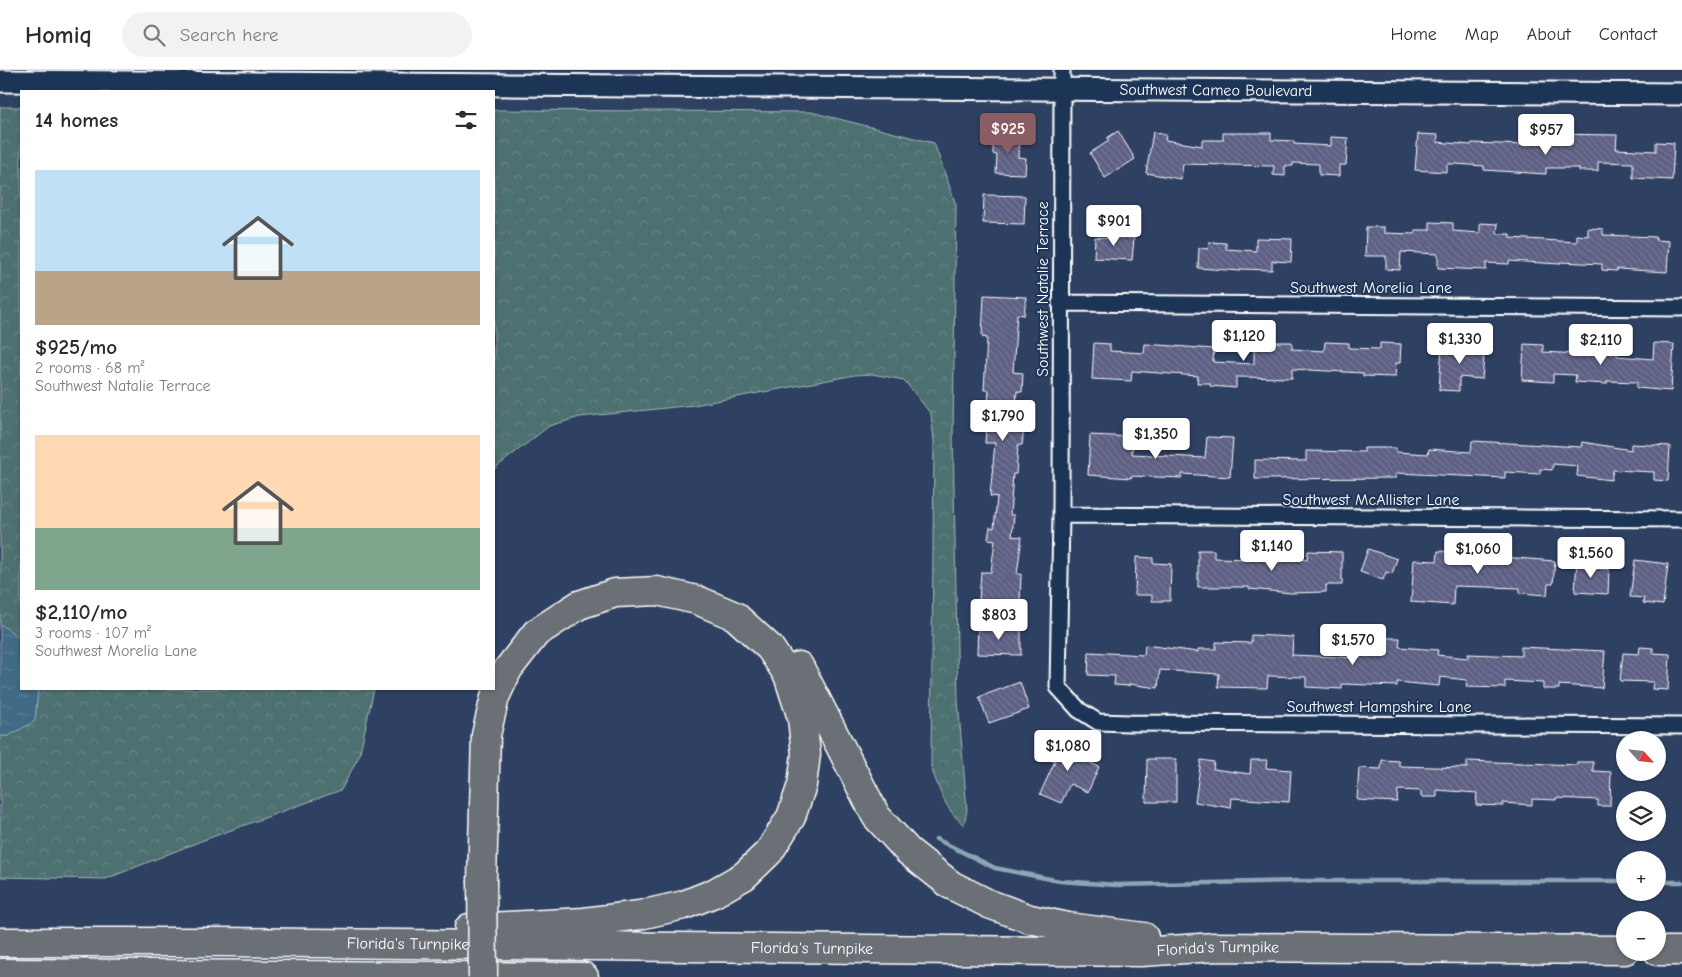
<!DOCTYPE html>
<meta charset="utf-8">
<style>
:root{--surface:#fff;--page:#f2f2f3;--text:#2b2b33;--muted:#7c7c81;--line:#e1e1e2;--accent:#8a5d65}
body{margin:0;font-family:"Comic Neue",sans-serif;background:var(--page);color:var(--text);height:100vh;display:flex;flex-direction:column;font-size:19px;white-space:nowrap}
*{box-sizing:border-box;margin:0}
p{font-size:16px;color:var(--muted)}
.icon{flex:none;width:28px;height:28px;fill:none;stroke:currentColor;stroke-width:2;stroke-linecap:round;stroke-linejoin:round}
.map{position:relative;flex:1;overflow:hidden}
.details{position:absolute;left:20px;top:20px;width:475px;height:600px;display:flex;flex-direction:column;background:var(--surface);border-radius:0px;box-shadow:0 1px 4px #0004}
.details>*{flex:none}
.needle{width:32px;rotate:117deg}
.controls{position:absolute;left:1616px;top:661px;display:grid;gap:10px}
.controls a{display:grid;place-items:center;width:50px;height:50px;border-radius:50%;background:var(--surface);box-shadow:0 1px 4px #0004;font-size:25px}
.price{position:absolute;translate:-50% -42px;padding:0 11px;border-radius:5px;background:#fff;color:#222;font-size:16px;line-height:32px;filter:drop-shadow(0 1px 2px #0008)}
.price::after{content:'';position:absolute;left:50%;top:30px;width:15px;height:11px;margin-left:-8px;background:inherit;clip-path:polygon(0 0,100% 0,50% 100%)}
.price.on{background:var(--accent);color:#fff}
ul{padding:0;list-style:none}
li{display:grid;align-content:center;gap:10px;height:265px;padding:0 15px}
li span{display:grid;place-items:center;height:155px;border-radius:0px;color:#555}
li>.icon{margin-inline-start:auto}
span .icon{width:90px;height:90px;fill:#fffc;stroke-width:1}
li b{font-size:21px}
h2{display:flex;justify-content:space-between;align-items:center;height:60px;padding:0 15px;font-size:21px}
header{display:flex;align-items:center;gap:30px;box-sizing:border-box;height:70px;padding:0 25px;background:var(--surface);border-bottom:1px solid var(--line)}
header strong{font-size:24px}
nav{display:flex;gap:28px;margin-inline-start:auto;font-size:18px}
.search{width:350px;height:45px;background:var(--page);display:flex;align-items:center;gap:12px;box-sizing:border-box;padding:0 18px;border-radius:28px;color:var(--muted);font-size:19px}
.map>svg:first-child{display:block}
.forest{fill:url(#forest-crowns);stroke:#a6b8b8}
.water{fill:url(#water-ripples);stroke:#8ca6b6}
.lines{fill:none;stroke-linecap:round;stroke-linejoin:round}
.stream{stroke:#8ca6b6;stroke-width:4.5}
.building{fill:url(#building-back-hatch);stroke:#fff}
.street-casing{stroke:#fff;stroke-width:19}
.secondary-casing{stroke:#fff;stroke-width:25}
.highway-casing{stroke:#fff;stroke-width:31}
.street{stroke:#1d3557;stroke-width:15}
.secondary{stroke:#1d3557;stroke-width:21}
.highway{stroke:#6a7074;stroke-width:28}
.highway-bridge-casing{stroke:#fff;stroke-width:31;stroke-linecap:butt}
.highway-bridge{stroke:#6a7074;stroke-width:28}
.labels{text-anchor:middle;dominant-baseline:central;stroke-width:4;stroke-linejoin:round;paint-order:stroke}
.street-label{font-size:16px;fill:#fff;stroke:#1d3557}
</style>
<header>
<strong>Homiq</strong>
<div class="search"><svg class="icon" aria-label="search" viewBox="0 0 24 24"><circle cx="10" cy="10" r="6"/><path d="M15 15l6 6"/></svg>Search here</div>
<nav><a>Home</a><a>Map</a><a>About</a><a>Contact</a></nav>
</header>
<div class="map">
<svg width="1682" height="907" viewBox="0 0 1682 907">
<defs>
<pattern id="forest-crowns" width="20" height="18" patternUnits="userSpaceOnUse" patternTransform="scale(1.25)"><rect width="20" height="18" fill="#4d7071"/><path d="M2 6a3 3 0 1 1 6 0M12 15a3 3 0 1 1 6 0" fill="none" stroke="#688586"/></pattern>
<pattern id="water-ripples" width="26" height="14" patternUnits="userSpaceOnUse" patternTransform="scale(1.25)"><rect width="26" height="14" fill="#3f6b85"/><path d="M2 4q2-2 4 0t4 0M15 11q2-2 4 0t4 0" fill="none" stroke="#5c8197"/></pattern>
<pattern id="building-back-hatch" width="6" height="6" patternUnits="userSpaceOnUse" patternTransform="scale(1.25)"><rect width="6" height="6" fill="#5d5f83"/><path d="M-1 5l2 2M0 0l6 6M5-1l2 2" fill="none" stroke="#757796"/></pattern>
</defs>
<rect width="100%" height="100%" fill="#2f4163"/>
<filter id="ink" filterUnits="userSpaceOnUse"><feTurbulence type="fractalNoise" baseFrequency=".02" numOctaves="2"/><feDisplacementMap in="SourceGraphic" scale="10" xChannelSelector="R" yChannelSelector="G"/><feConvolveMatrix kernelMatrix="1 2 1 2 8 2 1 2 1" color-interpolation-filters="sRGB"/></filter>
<g filter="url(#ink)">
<!-- forest -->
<path class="forest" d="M0 37H21V569L0 554Z
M494 40 811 42 934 73 956 135 953 365 958 631 967 740 964 755C945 740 939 719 931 697L934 371 931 344 904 310 872 304 855 305 694 335 580 347 549 356 494 399Z
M38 619H374L359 686 341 720 201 771 106 809 0 807V666H8L35 651Z"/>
<!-- water -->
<path class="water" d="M0 554 21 569V619H38L35 651 8 666H0Z"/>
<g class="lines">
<!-- stream -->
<path class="stream" d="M936 769 995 798 1060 811 1117 815 1303 811H1625
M1658 812H1682"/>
</g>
<!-- building -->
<path class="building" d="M1118 61 1135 89 1105 108 1090 83 1109 71 1107 68Z
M1153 62 1166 65 1165 70 1202 76V70H1223V63H1271V70L1294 71V74L1331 76V67L1348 68 1346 95H1339V106L1319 105V94L1293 93V96H1285V106L1273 105 1274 96 1183 94 1181 109 1146 103Z
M1418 64 1438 65 1437 72 1471 75 1472 73 1528 75V70H1547V64L1617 65 1616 79 1656 81V72L1674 73 1672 110 1633 108V93L1598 92V101H1579V98H1546V104L1484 100V96L1456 94H1447V102L1415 100Z
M993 65H1019L1018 87 1026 88 1025 104 996 103 997 85 993 84Z
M984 125 1025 126 1024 154 983 153Z
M1430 152 1453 153V161L1480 163V153L1498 154 1497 164H1510V168L1577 172V165L1588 166V158L1603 159V165L1656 167 1655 170 1669 171 1667 202 1617 199V201L1602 200V194L1560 192V194L1509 191V194L1486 193V200L1438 198V184L1401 182 1400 200 1386 199V186H1365L1366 157H1384V163L1415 164V160H1430Z
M1107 160 1120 161 1119 167 1134 168 1132 190 1094 188 1095 167 1107 168Z
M1256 168 1292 169 1291 192 1272 191V200L1241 199V201L1198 198 1199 178 1208 179 1209 172 1226 173V179L1256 181Z
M984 225 1026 227 1024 245 1017 244 1013 302 1023 303 1022 322 1017 321 1014 357H1024L1022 375H1018L1016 404H1013L1010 445H1014L1012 466 1022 467 1017 504H1021L1020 532 979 530 981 502H991L995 470 988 469 990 457 994 458 997 427 990 426 995 373H985L989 320H984L987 268 982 267Z
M1254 272H1292V279L1324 281 1325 272 1349 273V278L1380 279V273L1401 274 1400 293H1396L1395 307 1363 306V303L1292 299V308L1236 307V318L1210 316V313H1197L1198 306 1132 301 1131 311 1092 309 1094 273 1110 274V281L1144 283 1145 274 1214 279 1213 292 1254 294Z
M1654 273 1674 274 1671 321 1637 318V312L1607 311V314L1575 312 1576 305 1553 304V312L1522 310 1524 274 1543 275V282L1577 284V274L1592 275V281L1617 282V286L1653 289Z
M1442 274 1485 276 1482 309 1459 307V321L1439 320Z
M1090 365 1133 367 1132 384 1205 388 1207 367 1233 368 1230 407 1182 404V408L1131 406V408L1088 405Z
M1472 371 1581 377 1582 372 1631 380V374L1670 376 1668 411 1654 410V402L1613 400 1611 410 1577 406 1578 396 1553 394 1552 400 1540 399V404L1505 402V408L1396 403V408L1255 409V390L1306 391V381L1364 382V378H1396V382L1428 384 1429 379 1471 382Z
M1368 479 1397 489 1392 504 1386 502 1383 510 1360 502Z
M1198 480H1214V488L1251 489 1252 481 1266 482V486L1307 490 1308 481 1342 482V515H1326V522L1291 523 1249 519V517H1198Z
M1438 481 1502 484V487L1555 491 1553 514H1548L1547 525 1520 523V518L1454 516 1453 535 1411 532 1414 490 1437 491Z
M1136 487 1153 488V493L1171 494 1170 531H1152V525H1135Z
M1577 489 1591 490 1590 498 1609 499 1608 524 1575 522Z
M1635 490 1668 494 1663 535 1643 533 1644 528 1630 527Z
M978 556 1021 557V585L977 584Z
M1251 565 1293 567 1292 585 1360 588V574L1382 575V568H1400L1399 577 1438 580 1437 585 1468 588V584L1521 586V577L1605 581 1602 618 1559 615V619H1543V613L1505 611V618L1466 617 1467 610 1440 607 1439 616 1397 612V616L1342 614V619L1306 617V607L1268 606 1267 618 1218 617 1219 604 1160 600 1158 618 1129 614V616L1114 615 1115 606 1088 605 1089 582 1144 585 1145 575 1198 582V579H1216V572L1251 573Z
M1640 577 1653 578V583L1670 584 1668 620 1652 619 1653 612 1620 611 1623 583 1639 584Z
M1020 612 1029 639 989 653 979 627Z
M1055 671 1090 687 1088 691 1099 697 1088 722 1070 714 1061 733 1040 724 1055 691 1047 687Z
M1147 689H1176V732H1146Z
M1201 690 1214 692 1213 699 1250 704 1251 690H1267L1266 698 1291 700 1289 732 1232 728 1231 738 1195 732Z
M1382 690 1399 691V696L1467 698V691L1577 695V692H1593V701L1611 702 1610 736H1598V730L1556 728V730L1532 729V735L1503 733V736L1476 735 1477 723 1437 720V727H1421V721L1398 720 1397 732 1357 730 1359 698 1381 699Z"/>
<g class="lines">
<defs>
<path id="street" d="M1062 0 1061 445 1058 617 1079 640 1098 652 1129 653 1682 656
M1060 233 1682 238
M1061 445 1682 449"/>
<g id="secondary">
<path id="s1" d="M0 11 1682 24"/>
</g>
<g id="highway">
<path d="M799 596 876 746 908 781 951 815 989 834 1030 849 1068 857 1144 867"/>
<path d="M469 858 584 852 640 845 684 835 714 823 744 806 769 782 791 747 802 715 806 684 802 648 788 605 770 578 735 546 697 530 657 521 615 523 579 535 536 563 508 599 495 627 486 665 482 811"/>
<path id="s2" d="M0 872H223L1141 882 1215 877 1625 880"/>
<path d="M1658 881H1682"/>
<path d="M0 903 584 907"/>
</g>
</defs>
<!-- street casing -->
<use href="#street" class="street-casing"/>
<!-- secondary casing -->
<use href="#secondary" class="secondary-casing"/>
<!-- highway casing -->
<use href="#highway" class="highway-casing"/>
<!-- street -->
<use href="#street" class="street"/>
<!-- secondary -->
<use href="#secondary" class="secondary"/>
<!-- highway -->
<use href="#highway" class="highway"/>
<defs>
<path id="highway-bridge" d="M482 811 483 907"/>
</defs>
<!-- highway-bridge casing -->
<use href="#highway-bridge" class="highway-bridge-casing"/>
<!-- highway-bridge -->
<use href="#highway-bridge" class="highway-bridge"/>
</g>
</g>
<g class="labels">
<!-- street labels -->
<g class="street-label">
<text stroke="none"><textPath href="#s1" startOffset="1216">Southwest Cameo Boulevard</textPath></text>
<text x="1371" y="218">Southwest Morelia Lane</text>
<text transform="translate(1043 219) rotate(-90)">Southwest Natalie Terrace</text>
<text x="1371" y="430">Southwest McAllister Lane</text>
<text x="1379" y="637">Southwest Hampshire Lane</text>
<text stroke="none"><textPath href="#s2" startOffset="408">Florida's Turnpike</textPath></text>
<text stroke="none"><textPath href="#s2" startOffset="812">Florida's Turnpike</textPath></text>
<text stroke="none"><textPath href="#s2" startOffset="1218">Florida's Turnpike</textPath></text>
</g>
</g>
</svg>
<div class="controls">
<a><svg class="needle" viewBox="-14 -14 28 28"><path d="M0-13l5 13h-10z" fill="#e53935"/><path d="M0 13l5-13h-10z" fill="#7c7c81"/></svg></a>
<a><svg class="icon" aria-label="layers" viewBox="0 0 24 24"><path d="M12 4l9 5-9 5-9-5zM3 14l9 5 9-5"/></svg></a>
<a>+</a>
<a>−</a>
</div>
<b class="price on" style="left:1008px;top:85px">$925</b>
<b class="price" style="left:1546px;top:86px">$957</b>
<b class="price" style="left:1114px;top:177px">$901</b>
<b class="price" style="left:1244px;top:292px">$1,120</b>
<b class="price" style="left:1460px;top:295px">$1,330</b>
<b class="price" style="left:1601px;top:296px">$2,110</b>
<b class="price" style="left:1003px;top:372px">$1,790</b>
<b class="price" style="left:1156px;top:390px">$1,350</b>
<b class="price" style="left:1272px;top:502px">$1,140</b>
<b class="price" style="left:1478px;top:505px">$1,060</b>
<b class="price" style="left:1591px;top:509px">$1,560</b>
<b class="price" style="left:999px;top:571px">$803</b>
<b class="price" style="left:1353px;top:596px">$1,570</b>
<b class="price" style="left:1068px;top:702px">$1,080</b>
<section class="details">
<h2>14 homes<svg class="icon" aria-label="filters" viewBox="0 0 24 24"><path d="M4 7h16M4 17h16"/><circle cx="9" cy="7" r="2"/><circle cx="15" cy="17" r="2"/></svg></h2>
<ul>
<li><span style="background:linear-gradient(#bfe0f5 65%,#b9a48a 0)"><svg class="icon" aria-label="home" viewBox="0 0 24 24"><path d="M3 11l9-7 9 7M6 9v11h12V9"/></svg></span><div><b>$925/mo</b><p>2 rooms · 68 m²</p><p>Southwest Natalie Terrace</p></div></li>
<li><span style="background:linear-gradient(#ffd9b3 60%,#7fa58c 0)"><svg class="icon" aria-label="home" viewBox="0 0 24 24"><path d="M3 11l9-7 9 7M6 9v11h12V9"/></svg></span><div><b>$2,110/mo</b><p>3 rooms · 107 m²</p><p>Southwest Morelia Lane</p></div></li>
</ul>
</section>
</div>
